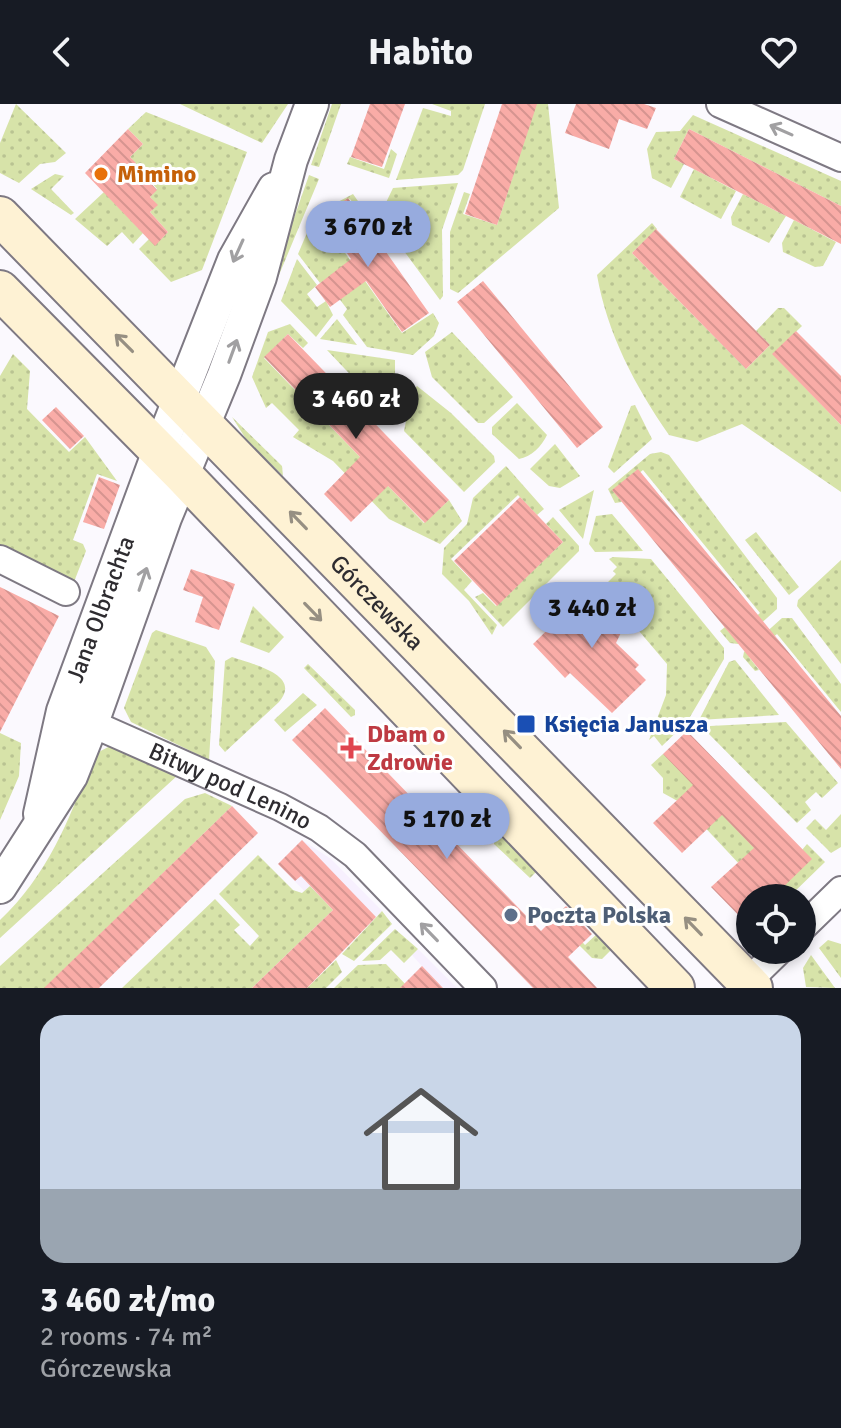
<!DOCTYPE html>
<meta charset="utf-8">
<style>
:root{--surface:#171b24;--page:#242831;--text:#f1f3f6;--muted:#9ea1a6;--line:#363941;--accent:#97abde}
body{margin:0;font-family:Signika,sans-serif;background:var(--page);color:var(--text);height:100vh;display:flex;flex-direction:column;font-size:30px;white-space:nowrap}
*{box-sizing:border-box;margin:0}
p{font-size:26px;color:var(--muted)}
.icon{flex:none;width:44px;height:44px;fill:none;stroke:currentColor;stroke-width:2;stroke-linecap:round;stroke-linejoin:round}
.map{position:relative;height:884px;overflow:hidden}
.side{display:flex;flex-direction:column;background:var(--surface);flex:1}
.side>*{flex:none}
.tools{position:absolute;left:736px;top:780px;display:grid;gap:16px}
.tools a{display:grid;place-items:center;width:80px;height:80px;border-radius:50%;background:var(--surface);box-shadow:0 4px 12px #0003;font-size:40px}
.price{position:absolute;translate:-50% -68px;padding:0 18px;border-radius:28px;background:var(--accent);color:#111;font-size:26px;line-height:52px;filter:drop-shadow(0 2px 4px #0008)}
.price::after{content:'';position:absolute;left:50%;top:48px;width:24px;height:18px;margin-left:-12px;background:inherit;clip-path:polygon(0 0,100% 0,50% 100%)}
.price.current{background:#222;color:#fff}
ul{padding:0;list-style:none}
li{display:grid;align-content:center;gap:16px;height:424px;padding:0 40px}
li+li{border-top:2px solid var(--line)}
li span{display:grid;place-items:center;height:248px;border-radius:24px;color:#555}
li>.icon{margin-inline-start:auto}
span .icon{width:144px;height:144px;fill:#fffc;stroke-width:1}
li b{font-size:34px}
header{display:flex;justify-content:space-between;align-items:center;height:104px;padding:0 40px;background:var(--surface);font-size:36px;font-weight:800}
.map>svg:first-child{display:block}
.built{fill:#f7f0fe}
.grass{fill:url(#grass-dots)}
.building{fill:url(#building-back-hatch)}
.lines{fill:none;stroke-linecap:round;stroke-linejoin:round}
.minor-casing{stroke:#7e7983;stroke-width:30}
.tertiary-casing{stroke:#7e7983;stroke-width:36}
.secondary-casing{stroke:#7e7983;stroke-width:42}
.minor{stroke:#fff;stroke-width:26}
.tertiary{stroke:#fff;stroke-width:32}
.secondary{stroke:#fef2d4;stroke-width:38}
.oneway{stroke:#a1a0a2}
.oneway2{stroke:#968f82}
.food-dot{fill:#e8710a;stroke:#fff;stroke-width:3}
.transit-dot{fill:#1a4fb4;stroke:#fff;stroke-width:3}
.health-dot{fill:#e0444e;stroke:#fff;stroke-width:3}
.service-dot{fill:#5c6f8a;stroke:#fff;stroke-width:3}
.labels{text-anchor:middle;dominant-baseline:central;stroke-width:6;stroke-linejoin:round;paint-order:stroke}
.food-label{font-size:24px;font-weight:bold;fill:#c56008;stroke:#fff;text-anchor:start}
.street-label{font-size:24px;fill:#2e2c30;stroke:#fff}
.transit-label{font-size:24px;font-weight:bold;fill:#164399;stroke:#fff;text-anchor:start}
.health-label{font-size:24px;font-weight:bold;fill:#be3a42;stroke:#fff;text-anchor:start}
.service-label{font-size:24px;font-weight:bold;fill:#4e5e75;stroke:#fff;text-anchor:start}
</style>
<header><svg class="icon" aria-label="back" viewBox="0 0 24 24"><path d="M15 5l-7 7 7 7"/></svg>Habito<svg class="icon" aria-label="heart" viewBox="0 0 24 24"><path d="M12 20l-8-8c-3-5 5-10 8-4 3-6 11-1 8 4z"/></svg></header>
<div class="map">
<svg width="841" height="884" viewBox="0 0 841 884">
<defs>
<pattern id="grass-dots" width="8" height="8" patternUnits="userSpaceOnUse" patternTransform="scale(2)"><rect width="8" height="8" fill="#d7e3a9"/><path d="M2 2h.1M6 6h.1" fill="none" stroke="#b9c392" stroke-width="1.8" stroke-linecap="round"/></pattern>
<pattern id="building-back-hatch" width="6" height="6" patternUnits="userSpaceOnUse" patternTransform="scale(2)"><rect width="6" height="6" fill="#f9aca7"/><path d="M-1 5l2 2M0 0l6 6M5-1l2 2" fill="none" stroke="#d69490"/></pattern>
</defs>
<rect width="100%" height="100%" fill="#fbf9fe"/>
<!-- built -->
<path class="built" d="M302 736 331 755 382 807 357 831 333 806 328 811 278 760Z
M418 845 457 884H409L405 879 422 862 412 851Z"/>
<!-- grass -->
<path class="grass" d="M16 0 66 49 55 58 40 60 19 79 0 69V39Z
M180 0H288L262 39Z
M332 0H341L319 63 311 61Z
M432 0H485L463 66 458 71 396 76 423 4 451 12V7Z
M536 0H548L559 104 458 189 450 185V128L464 88 470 90 463 110 497 121Z
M146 8 247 48 202 166 171 178 139 145 149 135 155 141 168 128 150 108 157 101 150 93 157 85 130 53 143 40 128 25Z
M693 11 841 77V102L689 25 674 55 684 60 671 84 652 74 647 45 656 28 680 27Z
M391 45 397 50 389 74 347 60 350 53 384 65Z
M694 65 736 87 721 115 680 93Z
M55 70 64 72 51 85 74 109 71 111 31 85Z
M309 71 319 75 269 195 266 194Z
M458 79 442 126 443 192 440 196 379 113 393 84Z
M104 88 143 129 133 140 122 128 107 142 75 115Z
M353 90 365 107 361 110 350 95 321 115 402 229 433 209 439 219 434 232 413 251 367 243 343 211 347 205 325 176 320 179 298 150 315 110Z
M743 90 786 112 769 139 732 121 731 113Z
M794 116 836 138 823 162 815 163 783 148 782 139Z
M652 119 657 125 632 149 746 265 770 241 756 227 778 204H784L802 222 773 250 841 321V388L742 320 697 338 669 331C635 282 607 229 597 171Z
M297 155 317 181 307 190 317 203 326 197 333 211 316 233 281 197Z
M337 215 357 241 320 235Z
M290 220 308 239 303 244 288 230 264 254 424 419 449 396 462 417 440 440 389 415 333 357 293 333 299 326 272 299 266 304 252 273 268 228Z
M452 228 513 293 484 319H478L432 273 425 248Z
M327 246 395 256V271L404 285 397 320Z
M13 250 30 267 27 305 69 348 85 333 117 377 97 370 73 436 83 440 86 447 72 483 0 444V272Z
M417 282 451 309 494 352 495 358 464 388 404 327 412 287Z
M517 299 547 331C542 342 531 353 519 355L492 330V323Z
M635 301 652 335 614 369 608 363 631 302Z
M232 313 282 362 283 372 246 335Z
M555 340 580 372 560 384 549 382 530 365Z
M661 348 669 351 777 494V505L738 540 730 539 720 527 725 523 733 532 760 509 643 366 615 388 622 398 615 399 608 385 650 350Z
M506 362 544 405 537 411 518 391 451 455 472 477 464 486 497 521 492 531 469 497 442 470 444 444 467 420 473 394Z
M594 386 583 435 559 406Z
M612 410 643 447 595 448 589 440 596 412Z
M553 413 579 442V447L503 523 475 493 483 489 496 502 563 438 546 420Z
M756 428 799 483 789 491 745 436Z
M613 453 651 455 724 544V555L687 618 662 642 654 632 649 636 666 591 667 560 628 514 610 509 618 499 602 484 616 470 613 467 617 463 609 455Z
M841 456V560L797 502 798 496Z
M253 502 284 533 269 549 240 538Z
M782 514H792L841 580V608L777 530 749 553 759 566 755 567 743 553 744 548Z
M156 526 206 543 215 557 209 656 131 618 124 604 152 529Z
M232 553C251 560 303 570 279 598L225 648 219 641 225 557Z
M735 556 779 611 699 616 729 558Z
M308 560 355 606V611L351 613 304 564Z
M303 589 317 601 285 628 274 616Z
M786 618 838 679 822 694 816 688 805 698 811 706 797 719 706 627 710 622Z
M0 629 21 639 19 672 0 716Z
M112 641 178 671 0 834V816C48 771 72 711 93 651Z
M663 650 802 746 807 740 825 758 788 794H771L683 700 663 689V674L651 661Z
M205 689 232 702 50 879 53 884H0V862L185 695Z
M841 710V743L831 749 806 724 815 715 826 726Z
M501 728 538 766 530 774 494 740V729Z
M258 751 293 786 302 789 310 782 333 806 252 884H122L215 795 240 821 234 826 250 842 259 832 219 790Z
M382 807 392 820 354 857 342 850Z
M557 811 585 841 598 829 613 844 602 855 592 854 553 815Z
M395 825 418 845 404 859 391 846 380 856 362 857Z
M828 836 841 840V874L819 844Z
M811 851 835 884 806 883 803 864Z
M336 856 342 868 326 884H307Z
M386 860 409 884H334L358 861Z"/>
<!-- building -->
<path class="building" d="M370 0H405L382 63 351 53Z
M502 0H537L497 121 465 110Z
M576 0H644L656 4 647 25 619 15 609 45 565 29Z
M128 25 143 40 130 53 136 59 134 61 157 86 150 93 158 101 150 108 168 128 155 142 85 69Z
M689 25 841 102V140L674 55Z
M348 94 429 209 402 228 366 177 330 203 315 183 351 155 322 112Z
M656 125 770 241 746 265 632 149Z
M483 177 603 323 577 344 457 198Z
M796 227 841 272V321L772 250Z
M288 230 449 396 425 419 388 382 351 418 324 390 360 353 264 253Z
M56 303 84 332 70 345 42 316Z
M638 365 841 612V665L612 386Z
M99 373 120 381 104 425 83 418Z
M520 393 563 438 497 502 454 457Z
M191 465 235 480 219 526 195 518 203 493 183 486Z
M596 478 612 495 600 507 628 514 616 539 639 561 635 565 646 576 612 609 570 569 565 574 533 540Z
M0 483 59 512 0 628Z
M325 604 541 827 566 802 592 830 568 853 597 884H533L292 636Z
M687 627 812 755 772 794H750V823L711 783 754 744 722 711 682 749 653 719 693 681 663 650Z
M232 702 258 729 99 884H44Z
M302 736 376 813 307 884H252L333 806 301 772 295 777 278 760Z
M422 862 443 884H400Z"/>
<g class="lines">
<defs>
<g id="minor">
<path d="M720 0 841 54"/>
<path d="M0 455 66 488"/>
<path id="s1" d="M77 613 280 703 319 724 355 751 483 884"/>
<path d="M802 824 841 786"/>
<path d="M741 884 780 846"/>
</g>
<g id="tertiary">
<path id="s2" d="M40 710 63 607 159 347 234 156 274 85"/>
<path d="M0 783 71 672 92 619 165 414 224 271 260 173 291 56 312 0"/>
</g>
<g id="secondary">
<path id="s3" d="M0 112 753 884"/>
<path d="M0 186 182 370 675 884"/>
</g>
</defs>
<!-- minor casing -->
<use href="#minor" class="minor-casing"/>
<!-- tertiary casing -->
<use href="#tertiary" class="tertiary-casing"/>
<!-- secondary casing -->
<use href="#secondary" class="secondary-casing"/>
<!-- minor -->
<use href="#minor" class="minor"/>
<!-- tertiary -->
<use href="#tertiary" class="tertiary"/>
<!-- secondary -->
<use href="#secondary" class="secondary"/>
</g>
<!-- one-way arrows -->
<defs><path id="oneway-shaft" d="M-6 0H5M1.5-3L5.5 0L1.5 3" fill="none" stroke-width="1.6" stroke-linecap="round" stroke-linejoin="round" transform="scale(2)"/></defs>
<g class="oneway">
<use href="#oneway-shaft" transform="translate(781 26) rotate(-156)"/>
<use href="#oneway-shaft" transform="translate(238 147) rotate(114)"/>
<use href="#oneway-shaft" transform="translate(233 247) rotate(-70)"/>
<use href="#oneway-shaft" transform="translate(143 475) rotate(-71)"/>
<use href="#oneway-shaft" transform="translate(429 828) rotate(-134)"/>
</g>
<g class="oneway2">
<use href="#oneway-shaft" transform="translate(124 239) rotate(-135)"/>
<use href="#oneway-shaft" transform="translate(298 416) rotate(-134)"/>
<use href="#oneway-shaft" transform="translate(313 508) rotate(46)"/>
<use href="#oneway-shaft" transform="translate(512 635) rotate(-134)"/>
<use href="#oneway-shaft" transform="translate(693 822) rotate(-134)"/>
</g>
<!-- markers -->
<circle class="food-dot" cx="101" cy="70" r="8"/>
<rect class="transit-dot" x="516" y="610" width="20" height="20" rx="4"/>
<path class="health-dot" d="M347 632h8v8h8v8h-8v8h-8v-8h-8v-8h8z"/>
<circle class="service-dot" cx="511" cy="811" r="8"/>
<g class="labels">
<!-- food labels -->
<g class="food-label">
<text x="117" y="70">Mimino</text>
</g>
<!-- street labels -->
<g class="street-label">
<text stroke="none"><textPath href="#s3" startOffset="540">Górczewska</textPath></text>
<text stroke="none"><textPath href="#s2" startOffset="214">Jana Olbrachta</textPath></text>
<text stroke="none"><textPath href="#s1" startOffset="168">Bitwy pod Lenino</textPath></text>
</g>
<!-- transit labels -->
<g class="transit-label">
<text x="544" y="620">Księcia Janusza</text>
</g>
<!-- health labels -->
<g class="health-label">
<text x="367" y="630">Dbam o<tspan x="367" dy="28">Zdrowie</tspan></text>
</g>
<!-- service labels -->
<g class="service-label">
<text x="527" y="811">Poczta Polska</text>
</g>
</g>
</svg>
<div class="tools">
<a><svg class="icon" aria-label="locate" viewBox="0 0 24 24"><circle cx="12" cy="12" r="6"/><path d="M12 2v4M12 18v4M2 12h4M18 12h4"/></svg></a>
</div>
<b class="price" style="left:368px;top:165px">3 670 zł</b>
<b class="price current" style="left:356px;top:337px">3 460 zł</b>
<b class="price" style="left:592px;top:546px">3 440 zł</b>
<b class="price" style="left:447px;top:757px">5 170 zł</b>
</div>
<section class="side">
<ul>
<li><span style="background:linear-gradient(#c9d6e8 70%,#9aa5b1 0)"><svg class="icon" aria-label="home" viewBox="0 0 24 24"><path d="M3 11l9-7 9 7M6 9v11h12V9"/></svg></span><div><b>3 460 zł/mo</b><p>2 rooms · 74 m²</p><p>Górczewska</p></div></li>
</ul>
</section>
